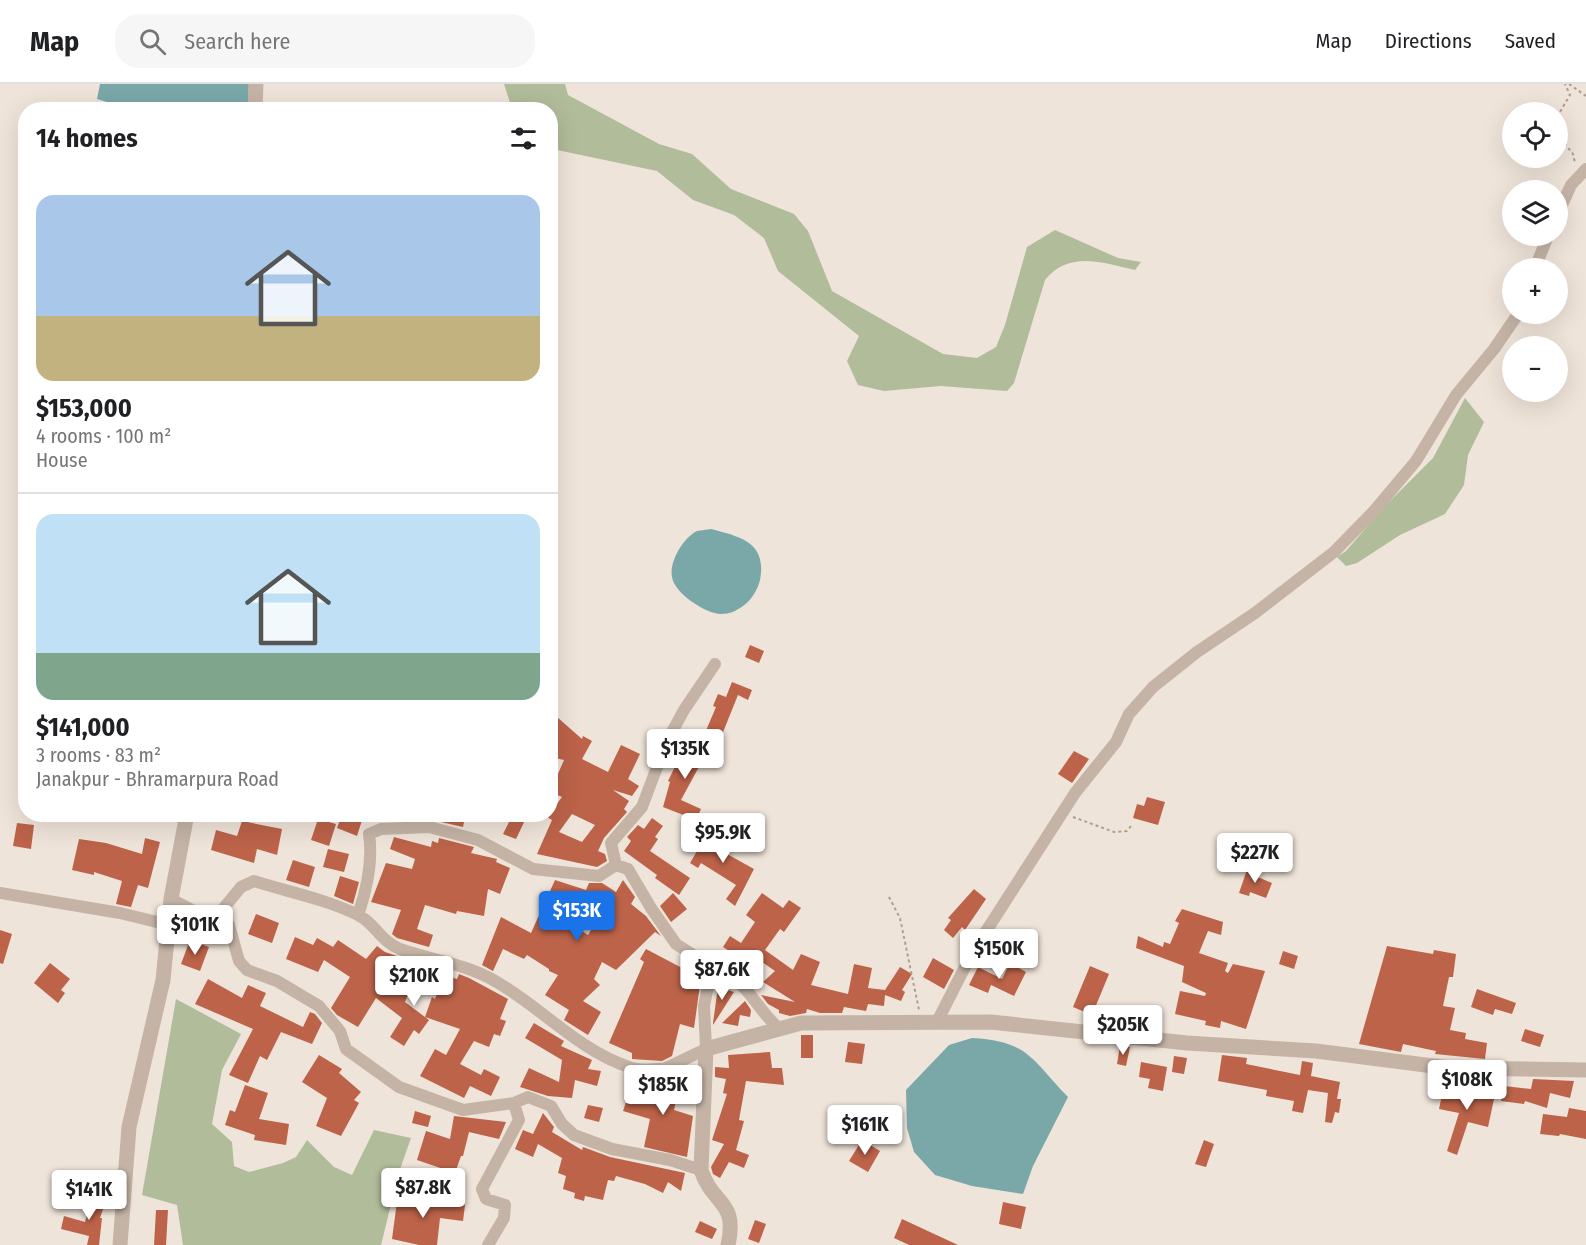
<!DOCTYPE html>
<meta charset="utf-8">
<style>
:root{--surface:#fff;--page:#f6f6f6;--text:#202124;--muted:#757577;--line:#e0e0e0;--accent:#1a73e8}
body{margin:0;font-family:"Fira Sans Condensed",sans-serif;background:var(--page);color:var(--text);height:100vh;display:flex;flex-direction:column;font-size:22px;white-space:nowrap}
*{box-sizing:border-box;margin:0}
p{font-size:20px;color:var(--muted)}
.icon{flex:none;width:33px;height:33px;fill:none;stroke:currentColor;stroke-width:2;stroke-linecap:round;stroke-linejoin:round}
.map{position:relative;flex:1;overflow:hidden}
.drawer{position:absolute;left:18px;top:18px;width:540px;height:720px;display:flex;flex-direction:column;background:var(--surface);border-radius:24px;box-shadow:0 6px 24px #0002}
.drawer>*{flex:none}
.fabs{position:absolute;left:1502px;top:18px;display:grid;gap:12px}
.fabs a{display:grid;place-items:center;width:66px;height:66px;border-radius:50%;background:var(--surface);box-shadow:0 6px 24px #0002;font-size:30px}
.price{position:absolute;translate:-50% -51px;padding:0 14px;border-radius:6px;background:#fff;color:#222;font-size:20px;line-height:39px;filter:drop-shadow(0 2px 3px #0008)}
.price::after{content:'';position:absolute;left:50%;top:36px;width:18px;height:14px;margin-left:-9px;background:inherit;clip-path:polygon(0 0,100% 0,50% 100%)}
.price.on{background:var(--accent);color:#fff}
ul{padding:0;list-style:none}
li{display:grid;align-content:center;gap:12px;height:318px;padding:0 18px}
li+li{border-top:2px solid var(--line)}
li span{display:grid;place-items:center;height:186px;border-radius:18px;color:#555}
li>.icon{margin-inline-start:auto}
span .icon{width:108px;height:108px;fill:#fffc;stroke-width:1}
li b{font-size:26px}
h2{display:flex;justify-content:space-between;align-items:center;height:72px;padding:0 18px;font-size:26px}
header{display:flex;align-items:center;gap:36px;box-sizing:border-box;height:84px;padding:0 30px;background:var(--surface);border-bottom:2px solid var(--line)}
header strong{font-size:28px}
nav{display:flex;gap:33px;margin-inline-start:auto;font-size:21px}
.search{width:420px;height:54px;background:var(--page);display:flex;align-items:center;gap:15px;box-sizing:border-box;padding:0 21px;border-radius:24px;color:var(--muted);font-size:22px}
.map>svg:first-child{display:block}
.green{fill:#b1bc9a}
.water{fill:#7aa8a9}
.building{fill:#bc6349;fill-rule:evenodd}
.lines{fill:none;stroke-linecap:round;stroke-linejoin:round}
.path{stroke:#b19e90;stroke-width:2;stroke-dasharray:3 3;stroke-linecap:butt}
.minor{stroke:#c5b4a6;stroke-width:12}
.tertiary{stroke:#c5b4a6;stroke-width:15}
</style>
<header>
<strong>Map</strong>
<div class="search"><svg class="icon" aria-label="search" viewBox="0 0 24 24"><circle cx="10" cy="10" r="6"/><path d="M15 15l6 6"/></svg>Search here</div>
<nav><a>Map</a><a>Directions</a><a>Saved</a></nav>
</header>
<div class="map">
<svg width="1586" height="1161" viewBox="0 0 1586 1161">
<rect width="100%" height="100%" fill="#efe4d9"/>
<!-- green -->
<path class="green" d="M504 0H565L568 11 659 60 692 70 731 105 794 130 808 147 832 207 943 270 977 274 996 263 1005 241 1027 163 1055 146 1118 174 1141 178 1135 186C1102 179 1070 166 1045 196L1014 299 1007 307 941 302 884 307 858 301 847 277 859 252 778 187 764 154 734 131 693 116 657 87 557 66 551 68 550 26 512 25Z
M1465 314 1484 338 1468 371 1464 401 1445 430 1400 451 1357 479 1346 482 1337 473 1346 467 1385 422 1433 374Z
M176 915 241 950 222 986 212 1040 232 1058 234 1082 249 1088 283 1079 296 1073 307 1056 334 1083 352 1091 374 1046 411 1054 399 1088 381 1161H183L177 1121 142 1111Z"/>
<!-- water -->
<path class="water" d="M100 0H249L248 25H130L97 15Z
M711 445C742 453 767 459 760 496 758 505 751 517 743 522 736 527 730 530 721 530 706 530 674 509 672 493 669 478 683 454 697 447 701 446 707 446 711 445Z
M972 954C1029 957 1032 976 1068 1013L1033 1082 1023 1110 972 1102 935 1091 914 1068 907 1044 906 1006 949 961Z"/>
<!-- building -->
<path class="building" d="M750 561 764 567 759 579 745 573Z
M732 598 752 606 748 616 738 611 717 663 702 656 716 623 713 622 718 610 726 613Z
M557 633 582 655 583 652 592 657 582 675 608 688 621 661 640 670 628 695 639 702 632 712 613 706 629 717 624 725 627 728 604 754 598 767 605 770 607 777 597 783 537 770 552 736 547 733 562 713 550 708 564 676 550 673V640ZM572 730 595 741 582 758 559 748Z
M688 656 708 666 681 716 701 725 696 736 663 723 670 698 668 697Z
M1074 667 1089 675 1072 699 1058 690Z
M1147 713 1165 718 1158 741 1133 734 1137 720 1144 722Z
M342 730H364L357 752 337 744Z
M443 730 465 733 463 743 441 738Z
M513 730H528L516 755 503 750Z
M652 734 663 742 655 753 658 755 650 767 690 794 679 811 655 794 657 791 624 767 631 757 627 753 638 741 644 745Z
M318 735 336 740 329 762 311 756Z
M242 737 282 745 277 771 257 765 254 779 211 766 216 746 237 752Z
M17 739 34 741 31 765 13 762Z
M709 747 732 759 727 770 754 785 735 822 726 815 736 801 701 779 698 784 690 779Z
M394 753 431 763 432 757 438 759 439 754 474 763 471 769 497 775 496 778 510 784 500 810 488 805 484 832 457 827 456 830 425 821 417 845 433 851 429 863 397 854 392 850 401 826 371 818 386 779 412 785 415 775 390 765Z
M145 754 160 758 148 804 138 801 131 823 116 820 122 797 94 788V791L72 786 79 755 106 759 142 770Z
M328 765 349 770 344 788 323 783Z
M293 776 315 783 309 803 286 796Z
M1249 780 1258 783 1255 792 1272 799 1266 814 1250 808 1249 812 1239 809Z
M340 792 359 798 353 820 334 812Z
M555 796 586 806 589 799H602L616 808 623 796 635 813 631 820 646 832 661 852 655 848 616 886 602 878 594 895 600 901 583 917 601 928 588 951 564 936 569 926 545 911 558 891 549 887V885L527 871 524 875 503 865 493 887 482 881 501 833 531 849ZM566 811 602 827 588 851 557 831Z
M974 805 986 815 965 846 962 843 953 854 944 846 951 836 948 834Z
M673 809 687 825 671 838 660 822Z
M762 809 783 824 789 816 801 824 784 848 780 845 765 866 793 886 801 870 820 878 811 901 848 910 854 880 872 884 868 904 885 906 900 883 912 890 902 906 905 908 901 917 885 911 884 922 868 920 866 927 844 923 842 929H820L807 925 806 929 790 932 779 929V926L768 920 761 911 795 918 763 898 775 887 755 873 746 888 730 877 734 870 723 863 730 852 741 859 755 838 746 831Z
M1182 825 1223 838 1221 851 1208 847 1199 869 1228 879 1225 887 1228 889 1233 880 1265 887 1246 945 1221 937 1220 944 1205 941 1206 937 1175 930 1180 907 1205 912 1206 909 1182 898 1184 882 1136 864 1138 852 1163 863 1164 858 1170 860 1179 839 1175 837Z
M256 830 279 839 272 859 248 850Z
M0 846 12 850 3 880 0 879Z
M295 853 313 861 317 854 333 863 338 856 366 875 377 862 385 868 420 880 405 918 425 933 432 913 435 915 443 891 457 895 459 890 469 894 508 915 500 935 506 937 500 952 494 950 489 963 474 957 460 980 481 991 484 985 500 993 491 1012 470 1002 464 1014 420 992 435 965 446 971 460 945 425 933 429 936 419 950 414 946 404 962 390 953 402 934 376 914 358 943 337 931 331 924 350 893 324 876 318 888 286 875Z
M190 856 209 863 200 887 181 880Z
M1387 862 1433 870 1434 866 1456 870 1453 893H1449L1443 922 1455 924 1450 946 1466 949 1465 955 1487 959 1485 975 1435 970 1436 967 1403 960 1401 968 1359 960Z
M646 865 701 894 694 944 680 940 672 972 662 977 632 975V969L609 959 644 878 640 875Z
M1283 867 1298 872 1294 885 1279 880Z
M933 874 954 886 944 905 923 893Z
M50 879 70 895 61 906 65 909 58 919 34 899Z
M1010 879 1026 888 1014 912 991 901 988 909 969 901 978 883 1002 895Z
M1090 882 1109 890 1092 931 1073 923Z
M208 895 242 914 248 901 266 909 260 922 303 943 310 928 315 930 322 939 312 960 281 948 267 976 260 972 248 999 229 991 253 945 195 920Z
M718 903 734 908 713 941V939Z
M1477 905 1516 919 1512 930 1495 925 1493 931 1471 923Z
M745 917 751 926 750 933 740 931 738 942 722 939Z
M534 939 564 957 561 962 592 976 588 985 601 987 597 1002 575 996 572 1014 548 1012 520 1003 529 984 559 998 562 976 525 954Z
M1525 945 1544 951 1540 963 1521 957Z
M801 951H813V974H801Z
M848 958 865 960 862 980 845 978Z
M1120 962 1130 963 1126 982 1117 980Z
M770 968 772 984H782L784 1001 746 997 739 1036 744 1037 736 1066 749 1071 744 1084 729 1078 720 1094 713 1090 711 1083 724 1060 712 1056 727 1010 723 1009 726 995 715 993V983L729 984 728 971Z
M319 971 342 985 339 989 361 1008 354 1016 359 1019 341 1052 316 1042 327 1014 302 998Z
M1222 971 1247 974 1246 980 1300 991 1302 977 1313 979 1311 992 1340 998 1337 1015H1341L1339 1029 1335 1028 1332 1039 1325 1038 1328 1009 1308 1006 1303 1029 1292 1027 1294 1017 1266 1012 1267 1006 1218 997Z
M1174 972 1187 974 1184 990 1172 988Z
M1141 978 1167 983 1163 1007 1148 1004 1150 995 1139 993Z
M654 993 695 1000 694 1009 679 1004 674 1026 693 1032 687 1073 644 1063 650 1035 623 1027 631 1003 651 1009Z
M1533 995 1574 997 1570 1014 1550 1009 1547 1024 1525 1017 1524 1020 1501 1017 1504 1002 1531 1005Z
M1472 996 1484 999 1481 1011 1494 1015 1488 1043 1468 1038 1457 1071 1447 1067 1459 1029 1439 1025 1442 1011 1447 1012 1449 1002 1470 1007Z
M245 1001 268 1009 259 1035 289 1040 286 1061 254 1056 255 1051 225 1041 230 1026 235 1028Z
M588 1021 603 1024 599 1038 584 1034Z
M1569 1024 1586 1027V1055L1560 1050 1559 1052 1540 1050 1543 1030 1567 1033Z
M415 1027 431 1032 428 1043 412 1039Z
M543 1029 554 1043 552 1048 582 1066 583 1063 610 1073 685 1089 681 1107 668 1098 663 1109 645 1100 616 1092 614 1097 608 1096 603 1116 585 1112 584 1117 574 1114 575 1109 563 1105 566 1092 558 1089 562 1074 538 1060 533 1073 515 1065 523 1046 533 1050Z
M454 1032 506 1038 499 1055 469 1048 463 1072H461L455 1089 417 1076 426 1047 450 1055Z
M862 1056 880 1067 868 1088 849 1077Z
M1204 1056 1214 1060 1206 1083 1195 1080Z
M94 1108 107 1113 100 1134H102L99 1161H87L89 1152 61 1145 64 1132 85 1138Z
M398 1110 465 1121 463 1137 440 1134 437 1161H419L392 1155Z
M1003 1118 1026 1123 1021 1145 999 1140Z
M156 1126H168L166 1161H154Z
M902 1135 958 1161H909L894 1154Z
M755 1136 766 1140 759 1159 748 1155Z
M700 1137 717 1145 712 1155 695 1148Z"/>
<g class="lines">
<!-- path -->
<path class="path" d="M1569 0 1586 12
M1557 33 1570 11 1565 0
M1557 50 1573 70 1575 79
M1073 733 1114 748 1127 747 1132 741
M889 813 900 834 919 926"/>
<!-- minor -->
<path class="minor" d="M1557 132 1571 101 1586 85
M1535 184 1548 152
M616 781 611 759 642 723 666 659 684 626 715 580
M0 809 120 829 169 841
M171 815 196 828 218 831 241 803 254 797C288 808 326 815 358 831 375 839 380 857 400 865 432 876 466 880 495 897 541 923 578 966 629 983 642 988 652 984 665 985 678 987 692 992 705 994
M218 831 229 841 239 877 247 886 277 897 319 922 340 947 346 965 399 1003 463 1026 514 1019 528 1013 551 1022 562 1040 574 1051 612 1065 670 1076 701 1086
M358 831C367 805 373 777 369 750L381 745 429 743 478 756 533 785 599 792 616 781 628 785 651 824 676 860 712 883 704 922 706 965 664 985
M712 883C720 887 730 891 737 897 754 911 762 931 779 944
M937 938 972 869 1075 709 1116 658 1129 630 1153 603 1197 568 1255 529 1334 468 1373 428 1416 377 1456 311 1494 265 1518 230
M488 1161 504 1134 505 1121 486 1115 482 1105 519 1036 514 1019"/>
<!-- tertiary -->
<path class="tertiary" d="M255 26 256 0
M120 1161 129 1043 163 896 171 815 187 730
M728 1161C738 1116 713 1122 701 1086L706 965 801 939 991 938 1187 959 1316 967 1449 984 1586 986"/>
</g>
</svg>
<div class="fabs">
<a><svg class="icon" aria-label="locate" viewBox="0 0 24 24"><circle cx="12" cy="12" r="6"/><path d="M12 2v4M12 18v4M2 12h4M18 12h4"/></svg></a>
<a><svg class="icon" aria-label="layers" viewBox="0 0 24 24"><path d="M12 4l9 5-9 5-9-5zM3 14l9 5 9-5"/></svg></a>
<a>+</a>
<a>−</a>
</div>
<b class="price" style="left:685px;top:696px">$135K</b>
<b class="price" style="left:723px;top:780px">$95.9K</b>
<b class="price" style="left:1255px;top:800px">$227K</b>
<b class="price on" style="left:577px;top:858px">$153K</b>
<b class="price" style="left:195px;top:872px">$101K</b>
<b class="price" style="left:999px;top:896px">$150K</b>
<b class="price" style="left:722px;top:917px">$87.6K</b>
<b class="price" style="left:414px;top:923px">$210K</b>
<b class="price" style="left:1123px;top:972px">$205K</b>
<b class="price" style="left:1467px;top:1027px">$108K</b>
<b class="price" style="left:663px;top:1032px">$185K</b>
<b class="price" style="left:865px;top:1072px">$161K</b>
<b class="price" style="left:423px;top:1135px">$87.8K</b>
<b class="price" style="left:89px;top:1137px">$141K</b>
<section class="drawer">
<h2>14 homes<svg class="icon" aria-label="filters" viewBox="0 0 24 24"><path d="M4 7h16M4 17h16"/><circle cx="9" cy="7" r="2"/><circle cx="15" cy="17" r="2"/></svg></h2>
<ul>
<li><span style="background:linear-gradient(#a9c7e8 65%,#c2b280 0)"><svg class="icon" aria-label="home" viewBox="0 0 24 24"><path d="M3 11l9-7 9 7M6 9v11h12V9"/></svg></span><div><b>$153,000</b><p>4 rooms · 100 m²</p><p>House</p></div></li>
<li><span style="background:linear-gradient(#bfe0f5 75%,#7fa58c 0)"><svg class="icon" aria-label="home" viewBox="0 0 24 24"><path d="M3 11l9-7 9 7M6 9v11h12V9"/></svg></span><div><b>$141,000</b><p>3 rooms · 83 m²</p><p>Janakpur - Bhramarpura Road</p></div></li>
</ul>
</section>
</div>
